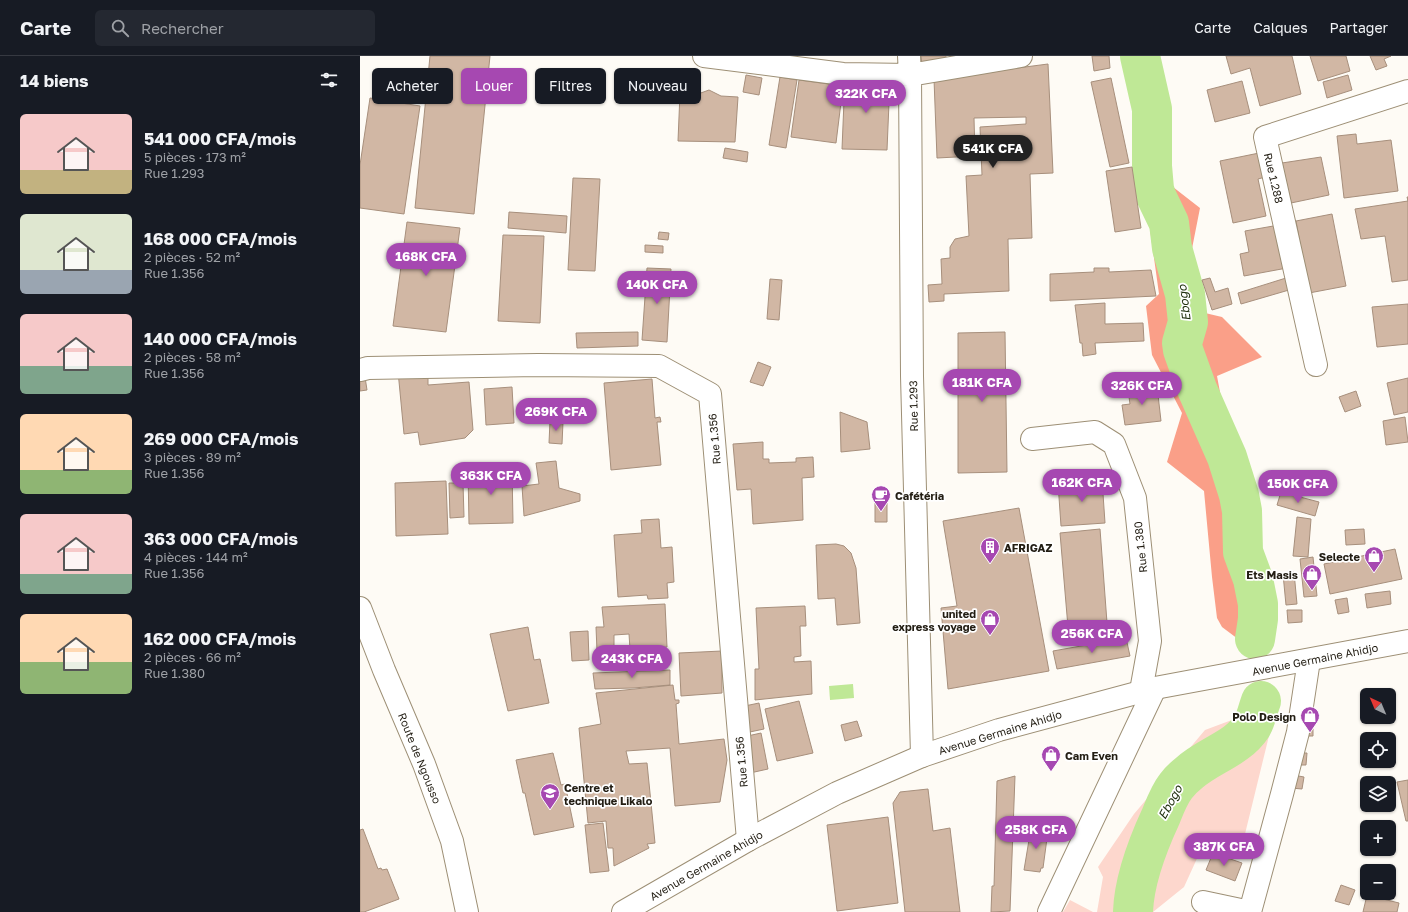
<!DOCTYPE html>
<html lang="fr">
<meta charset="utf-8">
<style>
:root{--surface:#171b24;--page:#242831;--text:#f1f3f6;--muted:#9ea1a6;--line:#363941;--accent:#a648b1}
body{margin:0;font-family:"Golos Text",sans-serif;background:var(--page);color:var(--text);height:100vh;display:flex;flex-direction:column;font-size:15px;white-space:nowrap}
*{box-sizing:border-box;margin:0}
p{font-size:13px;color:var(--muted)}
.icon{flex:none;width:22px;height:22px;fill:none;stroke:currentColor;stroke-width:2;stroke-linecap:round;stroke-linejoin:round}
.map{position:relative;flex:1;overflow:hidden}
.sheet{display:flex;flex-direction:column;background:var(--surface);width:360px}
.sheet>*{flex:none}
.guide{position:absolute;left:12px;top:12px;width:380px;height:36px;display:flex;gap:8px}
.needle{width:26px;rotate:316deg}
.controls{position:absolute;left:1000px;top:632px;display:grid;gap:8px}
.controls a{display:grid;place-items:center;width:36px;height:36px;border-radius:6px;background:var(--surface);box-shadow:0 1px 3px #0004;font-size:20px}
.price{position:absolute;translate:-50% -34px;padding:0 9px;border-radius:14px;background:var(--accent);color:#fff;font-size:13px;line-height:26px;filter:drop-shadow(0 1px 2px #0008)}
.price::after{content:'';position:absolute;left:50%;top:24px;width:12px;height:9px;margin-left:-6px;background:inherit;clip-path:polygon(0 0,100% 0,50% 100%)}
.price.on{background:#222;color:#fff}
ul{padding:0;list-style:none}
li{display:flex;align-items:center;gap:12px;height:100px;padding:0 20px}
li span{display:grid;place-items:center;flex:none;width:112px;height:80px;border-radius:6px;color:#555}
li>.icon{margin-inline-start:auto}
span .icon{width:48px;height:48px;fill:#fffc;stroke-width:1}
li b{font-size:17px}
h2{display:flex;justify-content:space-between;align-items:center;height:48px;padding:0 20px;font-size:17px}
.pill{padding:0 14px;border-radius:6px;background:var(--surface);box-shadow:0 1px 3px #0004;font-size:14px;line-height:36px}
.pill.on{background:var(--accent);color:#fff}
header{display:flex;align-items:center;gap:24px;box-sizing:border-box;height:56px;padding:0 20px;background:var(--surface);border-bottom:1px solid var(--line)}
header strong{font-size:19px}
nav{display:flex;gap:22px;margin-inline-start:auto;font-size:14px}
.search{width:280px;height:36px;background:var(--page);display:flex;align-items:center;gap:10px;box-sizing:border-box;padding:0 14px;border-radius:6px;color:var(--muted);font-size:15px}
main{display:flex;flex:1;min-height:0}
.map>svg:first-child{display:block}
.green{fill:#fdd7cd}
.forest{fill:#fa9f88}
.water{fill:#bfe896}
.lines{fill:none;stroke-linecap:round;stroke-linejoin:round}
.river{stroke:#bfe896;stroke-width:40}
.building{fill:#d1b7a4;stroke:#a78f7c}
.minor-casing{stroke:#9d8f75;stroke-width:24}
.major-casing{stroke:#9d8f75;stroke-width:24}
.minor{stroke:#fff;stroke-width:22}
.major{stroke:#fff;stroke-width:22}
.labels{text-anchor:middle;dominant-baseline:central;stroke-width:3.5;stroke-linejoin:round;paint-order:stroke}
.street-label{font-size:11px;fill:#221d13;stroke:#fff}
.poi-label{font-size:11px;font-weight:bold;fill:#221d13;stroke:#fff;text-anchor:start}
.water-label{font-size:12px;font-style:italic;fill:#21310f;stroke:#fff}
</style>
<header>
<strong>Carte</strong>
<div class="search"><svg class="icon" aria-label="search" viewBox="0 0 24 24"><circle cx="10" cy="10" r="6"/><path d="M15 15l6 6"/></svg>Rechercher</div>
<nav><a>Carte</a><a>Calques</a><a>Partager</a></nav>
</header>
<main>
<section class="sheet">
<h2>14 biens<svg class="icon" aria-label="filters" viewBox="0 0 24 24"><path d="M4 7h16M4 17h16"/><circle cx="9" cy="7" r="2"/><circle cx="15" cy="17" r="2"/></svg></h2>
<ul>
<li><span style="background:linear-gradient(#f6c9c9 70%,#c2b280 0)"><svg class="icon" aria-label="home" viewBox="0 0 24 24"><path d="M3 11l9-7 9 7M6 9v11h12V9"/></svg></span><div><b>541 000 CFA/mois</b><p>5 pièces · 173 m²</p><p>Rue 1.293</p></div></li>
<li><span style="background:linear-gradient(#dfe7d0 70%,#9aa5b1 0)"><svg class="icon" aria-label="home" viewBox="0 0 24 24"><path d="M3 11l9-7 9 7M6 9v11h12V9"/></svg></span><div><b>168 000 CFA/mois</b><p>2 pièces · 52 m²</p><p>Rue 1.356</p></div></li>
<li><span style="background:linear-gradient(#f6c9c9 65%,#7fa58c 0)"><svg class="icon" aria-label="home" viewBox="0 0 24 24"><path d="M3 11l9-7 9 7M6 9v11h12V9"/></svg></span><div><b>140 000 CFA/mois</b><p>2 pièces · 58 m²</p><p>Rue 1.356</p></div></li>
<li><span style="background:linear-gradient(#ffd9b3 70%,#8fb573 0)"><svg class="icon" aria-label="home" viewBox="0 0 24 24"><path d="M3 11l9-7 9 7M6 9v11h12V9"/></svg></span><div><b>269 000 CFA/mois</b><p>3 pièces · 89 m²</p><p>Rue 1.356</p></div></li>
<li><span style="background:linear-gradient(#f6c9c9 75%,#7fa58c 0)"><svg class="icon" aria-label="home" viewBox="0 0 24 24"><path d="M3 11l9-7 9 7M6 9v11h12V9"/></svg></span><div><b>363 000 CFA/mois</b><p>4 pièces · 144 m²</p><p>Rue 1.356</p></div></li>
<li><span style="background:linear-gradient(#ffd9b3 60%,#8fb573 0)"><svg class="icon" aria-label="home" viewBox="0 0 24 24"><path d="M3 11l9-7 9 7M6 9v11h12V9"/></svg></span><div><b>162 000 CFA/mois</b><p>2 pièces · 66 m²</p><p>Rue 1.380</p></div></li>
</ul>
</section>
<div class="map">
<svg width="1048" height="856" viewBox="0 0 1048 856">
<rect width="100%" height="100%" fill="#fefbf5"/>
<!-- green -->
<path class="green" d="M917 647 885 778 845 785 824 831 793 856H737L743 821 738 811 774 758 845 674Z
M710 844 733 856H703Z"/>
<!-- forest -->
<path class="forest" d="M766 0H796L798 6 804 124 840 152 828 213 845 257 862 261 902 301 857 320 882 455 904 525 878 583 862 571 857 562 852 521 844 435 807 406 822 357 792 299 786 250 799 238Z"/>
<!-- water -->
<path class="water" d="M493 628 494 642 470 644 469 630Z"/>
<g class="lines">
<!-- river -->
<path class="river" d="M780 0 792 53V110L794 133 796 140 809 167 812 192 825 238 828 266 822 287 823 294 837 333 867 401 879 439 882 455 883 496 893 523 898 548V563L895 583
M773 856C774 825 788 788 801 760 805 750 809 739 816 730 819 726 824 721 829 717 849 699 877 693 892 670 896 663 898 653 901 645"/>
</g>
<!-- building -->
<path class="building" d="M70 0H130L114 158 55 152Z
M561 0H586V3L562 9Z
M732 0H749L750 12 734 15Z
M866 0H932L941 38 900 50 890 12 871 18Z
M950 0H986L990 15 958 25Z
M1010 0H1031L1024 3 1027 10 1016 14Z
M688 8 693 117 670 118 672 182 648 183 649 235 584 238V245L569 246 568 229 582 228 581 203 590 202V191L595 183 609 180 606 120 622 119 620 71 666 68V61L614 62 615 100 577 102 574 23Z
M386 19 402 22 399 39 383 36Z
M988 19 992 34 967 42 963 26Z
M420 21 437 24 426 92 409 89Z
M485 21 530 23 527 94 482 93Z
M751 22 769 107 750 111 731 26Z
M439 24 483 30 476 87 431 81Z
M882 25 890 57 855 66 847 34Z
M349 34 361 40 378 41 375 86 318 85 320 37 338 38Z
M10 42 60 50 44 158 0 152V109Z
M996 78 997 88 1031 84 1038 135 984 142 977 80Z
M365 92 388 96 387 106 363 102Z
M904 96 909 120 898 123 906 160 873 167 860 105Z
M961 101 969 139 931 147 922 107Z
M772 111 781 172 755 176 746 115Z
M213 122 240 123 235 215 208 214Z
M1047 141H1048V224L1032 226 1025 180 1001 183 995 153 1048 145Z
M149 156 207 160 206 177 148 172Z
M972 158 986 230 949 237 936 165Z
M47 166 100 172 86 276 33 270Z
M919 169 927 212 884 220 880 198 889 196 885 175Z
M299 176 309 177 308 184 298 183Z
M143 179 184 180 180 267 138 265Z
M285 189 303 190V197L285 196Z
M287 212 311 213 307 286 282 284Z
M734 212H749V216L791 214 796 240 690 245V218L734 216Z
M850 222 855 236 868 232 872 248 852 254 842 224Z
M926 222 929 234 881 248 878 237Z
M410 223 422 224 419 264 407 263Z
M745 247V268L783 267 784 285 735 287 736 298 723 300 722 287H720L715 249Z
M1048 248V288L1017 291 1012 251Z
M278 276V290L217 292 216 277Z
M645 276 647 416 598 417V277Z
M398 306 411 311 403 330 390 326Z
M38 315 68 319V329L109 326 113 374 105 382 60 389 58 376 44 378Z
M0 321H5L7 334 0 335Z
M1048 322V356L1034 359 1027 327Z
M292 323 295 362 300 361 301 366H297L301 409 251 414 244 327Z
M797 330 801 365 765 369 762 349 770 348 768 334Z
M152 331 154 367 126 369 124 333Z
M996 335 1001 350 985 356 979 341Z
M480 356 507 366 510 393 481 396Z
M1045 361 1048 386 1026 389 1023 365Z
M190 365 203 366 202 388 189 387Z
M403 386V403H409V407L436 406V402L453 401 454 421 442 422 443 464 393 468 391 433 377 434 373 388Z
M196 405 199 432 220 438V445L164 460 162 430 179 428 176 407Z
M152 412 153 467 109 468 108 414Z
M742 423 745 467 701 470 698 427Z
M86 425 88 478 36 480 35 427Z
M89 427H103L104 461 90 462Z
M515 436H527V466H515Z
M921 436 959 446 955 460 917 449Z
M659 452 689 615 588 633 581 552 597 550 583 465Z
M937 461 951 463 948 501 933 500Z
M299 463 301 492 312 491 314 526 307 527 308 542 288 543 287 539 258 541 254 479 282 477 281 464Z
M740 473 748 580 709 583 700 477Z
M1004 473 1005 488 986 489 985 474Z
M476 488 484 490 491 497 496 512 500 567 477 569 475 542 458 543 456 489Z
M1035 493 1042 523 970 538 964 508Z
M953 501 957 540 944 541 940 503Z
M934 516 937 548 926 549 923 518Z
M1030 535 1031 548 1007 552 1005 538Z
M987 542 989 556 978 558 975 544Z
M305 548 307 591 270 593 269 578 254 579V595H237L236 571H244L242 551Z
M445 550 446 570H440L441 600 434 601V606L451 605 452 638 395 644V613H399L396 552Z
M927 554H942V566L928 567Z
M168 571 174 604 180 603 189 647 148 655 130 578Z
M228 575 229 604 212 605 210 576Z
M766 582 770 600 697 613 693 595Z
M362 595V637L321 640 319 597Z
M310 614V629L273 632 235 633 233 617Z
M313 629 315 644H319V647L316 648 319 688 364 683 367 704 360 746 315 750 310 692 266 695 269 708 287 707 295 787 287 788 289 792 254 810 253 792H248L246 765 228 767 219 672 241 668 236 637Z
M439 645 453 697 417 705 405 653Z
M399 647 404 673 385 677 380 651Z
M497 665 502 680 485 685 481 669Z
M949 673H953V680H948Z
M401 677 408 713 390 717 383 681Z
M193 697 201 729 205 728 214 771 174 779 165 737H163L156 704Z
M937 697H947L946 709H936Z
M933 719 944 721 942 733 931 732Z
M655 720 650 855 631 856 632 830H634L637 725Z
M1048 724V765H1046L1037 726Z
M568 733 573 775 590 772 600 856H545L533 747 540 736Z
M528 761 538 847 477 855 467 769Z
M243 767 249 815 230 817 225 769Z
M671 772 688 775 683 812H681L680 816 664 814Z
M3 773 18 813 21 812 22 814 27 813 39 843 4 856H0V774Z
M853 797 882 807 875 825 846 814Z
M981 829 995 834 989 849 975 845Z
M1007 839 1039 847 1037 856H1003Z"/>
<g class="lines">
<defs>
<path id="minor" d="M344 0 483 18 550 19 661 0
M549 0 550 19 552 320 562 700
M956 309 905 81 1048 35
M0 314 8 312 178 309 299 310 350 338 388 784
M672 383 735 376 754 388 775 442 790 585 781 635
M843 846 890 856 922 738 938 676 949 604
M689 856 795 632"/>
<path id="major" d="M0 552 24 614 64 708 92 785 107 856
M263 856 388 784 477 737 562 700 639 674 795 632 1048 585"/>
</defs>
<!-- minor casing -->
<use href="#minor" class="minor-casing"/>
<!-- major casing -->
<use href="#major" class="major-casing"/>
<!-- minor -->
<use href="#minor" class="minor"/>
<!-- major -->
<use href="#major" class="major"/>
</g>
<!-- icons -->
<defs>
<symbol id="cafe-pin" viewBox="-11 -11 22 30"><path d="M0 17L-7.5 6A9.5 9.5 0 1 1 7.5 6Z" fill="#a648b1" stroke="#fff"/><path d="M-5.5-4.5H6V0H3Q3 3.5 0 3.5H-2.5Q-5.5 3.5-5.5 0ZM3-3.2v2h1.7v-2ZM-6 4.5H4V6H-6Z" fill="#fff"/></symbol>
<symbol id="building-pin" viewBox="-11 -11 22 30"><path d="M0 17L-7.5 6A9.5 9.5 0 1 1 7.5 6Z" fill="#a648b1" stroke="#fff"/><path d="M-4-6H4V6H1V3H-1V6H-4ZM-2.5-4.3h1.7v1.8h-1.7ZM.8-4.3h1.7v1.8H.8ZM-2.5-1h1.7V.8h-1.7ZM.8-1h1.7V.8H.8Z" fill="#fff"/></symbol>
<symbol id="shop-pin" viewBox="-11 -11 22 30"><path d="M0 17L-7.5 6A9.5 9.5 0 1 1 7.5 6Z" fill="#a648b1" stroke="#fff"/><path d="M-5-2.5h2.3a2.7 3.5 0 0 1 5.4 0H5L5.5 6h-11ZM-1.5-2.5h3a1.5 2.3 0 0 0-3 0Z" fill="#fff"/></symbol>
<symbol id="school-pin" viewBox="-11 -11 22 30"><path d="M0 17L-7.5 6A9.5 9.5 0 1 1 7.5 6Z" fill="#a648b1" stroke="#fff"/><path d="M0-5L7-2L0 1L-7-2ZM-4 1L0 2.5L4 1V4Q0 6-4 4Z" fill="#fff"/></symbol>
</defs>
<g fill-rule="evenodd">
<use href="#cafe-pin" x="510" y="428" width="22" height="30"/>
<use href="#building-pin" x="619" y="480" width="22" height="30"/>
<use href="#shop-pin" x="1003" y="489" width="22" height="30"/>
<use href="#shop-pin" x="941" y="507" width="22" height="30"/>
<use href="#shop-pin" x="619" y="552" width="22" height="30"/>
<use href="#shop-pin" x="939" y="649" width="22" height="30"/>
<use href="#shop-pin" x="680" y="688" width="22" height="30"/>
<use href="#school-pin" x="179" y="726" width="22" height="30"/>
</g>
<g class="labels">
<!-- street labels -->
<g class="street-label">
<text transform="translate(914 122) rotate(77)">Rue 1.288</text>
<text transform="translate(553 350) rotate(-91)">Rue 1.293</text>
<text transform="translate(354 383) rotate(-95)">Rue 1.356</text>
<text transform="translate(780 491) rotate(-96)">Rue 1.380</text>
<text transform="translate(955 603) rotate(-11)">Avenue Germaine Ahidjo</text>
<text transform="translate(640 676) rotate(-17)">Avenue Germaine Ahidjo</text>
<text transform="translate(60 702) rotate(68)">Route de Ngousso</text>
<text transform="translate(381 706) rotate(-95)">Rue 1.356</text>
<text transform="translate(346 809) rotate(-30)">Avenue Germaine Ahidjo</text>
</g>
<!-- poi labels -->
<g class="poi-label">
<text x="535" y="439">Cafétéria</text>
<text x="644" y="491">AFRIGAZ</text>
<text x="1000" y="500" text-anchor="end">Selecte</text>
<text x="938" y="518" text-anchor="end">Ets Masis</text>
<text x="616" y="557" text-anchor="end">united<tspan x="616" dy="13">express voyage</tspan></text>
<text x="936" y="660" text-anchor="end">Polo Design</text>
<text x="705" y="699">Cam Even</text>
<text x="204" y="731">Centre et<tspan x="204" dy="13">technique Likalo</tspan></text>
</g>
<!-- water labels -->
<g class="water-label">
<text transform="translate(824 247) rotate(-97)">Ebogo</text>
<text transform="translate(810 746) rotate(-61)">Ebogo</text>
</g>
</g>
</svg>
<div class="controls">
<a><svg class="needle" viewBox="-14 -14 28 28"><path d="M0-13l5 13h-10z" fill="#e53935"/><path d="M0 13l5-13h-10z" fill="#9ea1a6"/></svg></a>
<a><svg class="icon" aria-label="locate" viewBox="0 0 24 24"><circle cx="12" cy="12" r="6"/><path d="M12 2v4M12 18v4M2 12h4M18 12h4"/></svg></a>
<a><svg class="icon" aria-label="layers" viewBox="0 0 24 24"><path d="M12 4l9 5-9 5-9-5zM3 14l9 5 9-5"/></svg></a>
<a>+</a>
<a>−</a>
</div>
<b class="price" style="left:506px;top:58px">322K CFA</b>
<b class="price on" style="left:633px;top:113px">541K CFA</b>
<b class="price" style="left:66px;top:221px">168K CFA</b>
<b class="price" style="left:297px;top:249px">140K CFA</b>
<b class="price" style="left:622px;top:347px">181K CFA</b>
<b class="price" style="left:782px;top:350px">326K CFA</b>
<b class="price" style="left:196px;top:376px">269K CFA</b>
<b class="price" style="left:131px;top:440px">363K CFA</b>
<b class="price" style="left:722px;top:447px">162K CFA</b>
<b class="price" style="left:938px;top:448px">150K CFA</b>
<b class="price" style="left:732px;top:598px">256K CFA</b>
<b class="price" style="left:272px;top:623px">243K CFA</b>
<b class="price" style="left:676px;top:794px">258K CFA</b>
<b class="price" style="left:864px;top:811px">387K CFA</b>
<div class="guide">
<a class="pill">Acheter</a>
<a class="pill on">Louer</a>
<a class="pill">Filtres</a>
<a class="pill">Nouveau</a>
</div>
</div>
</main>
